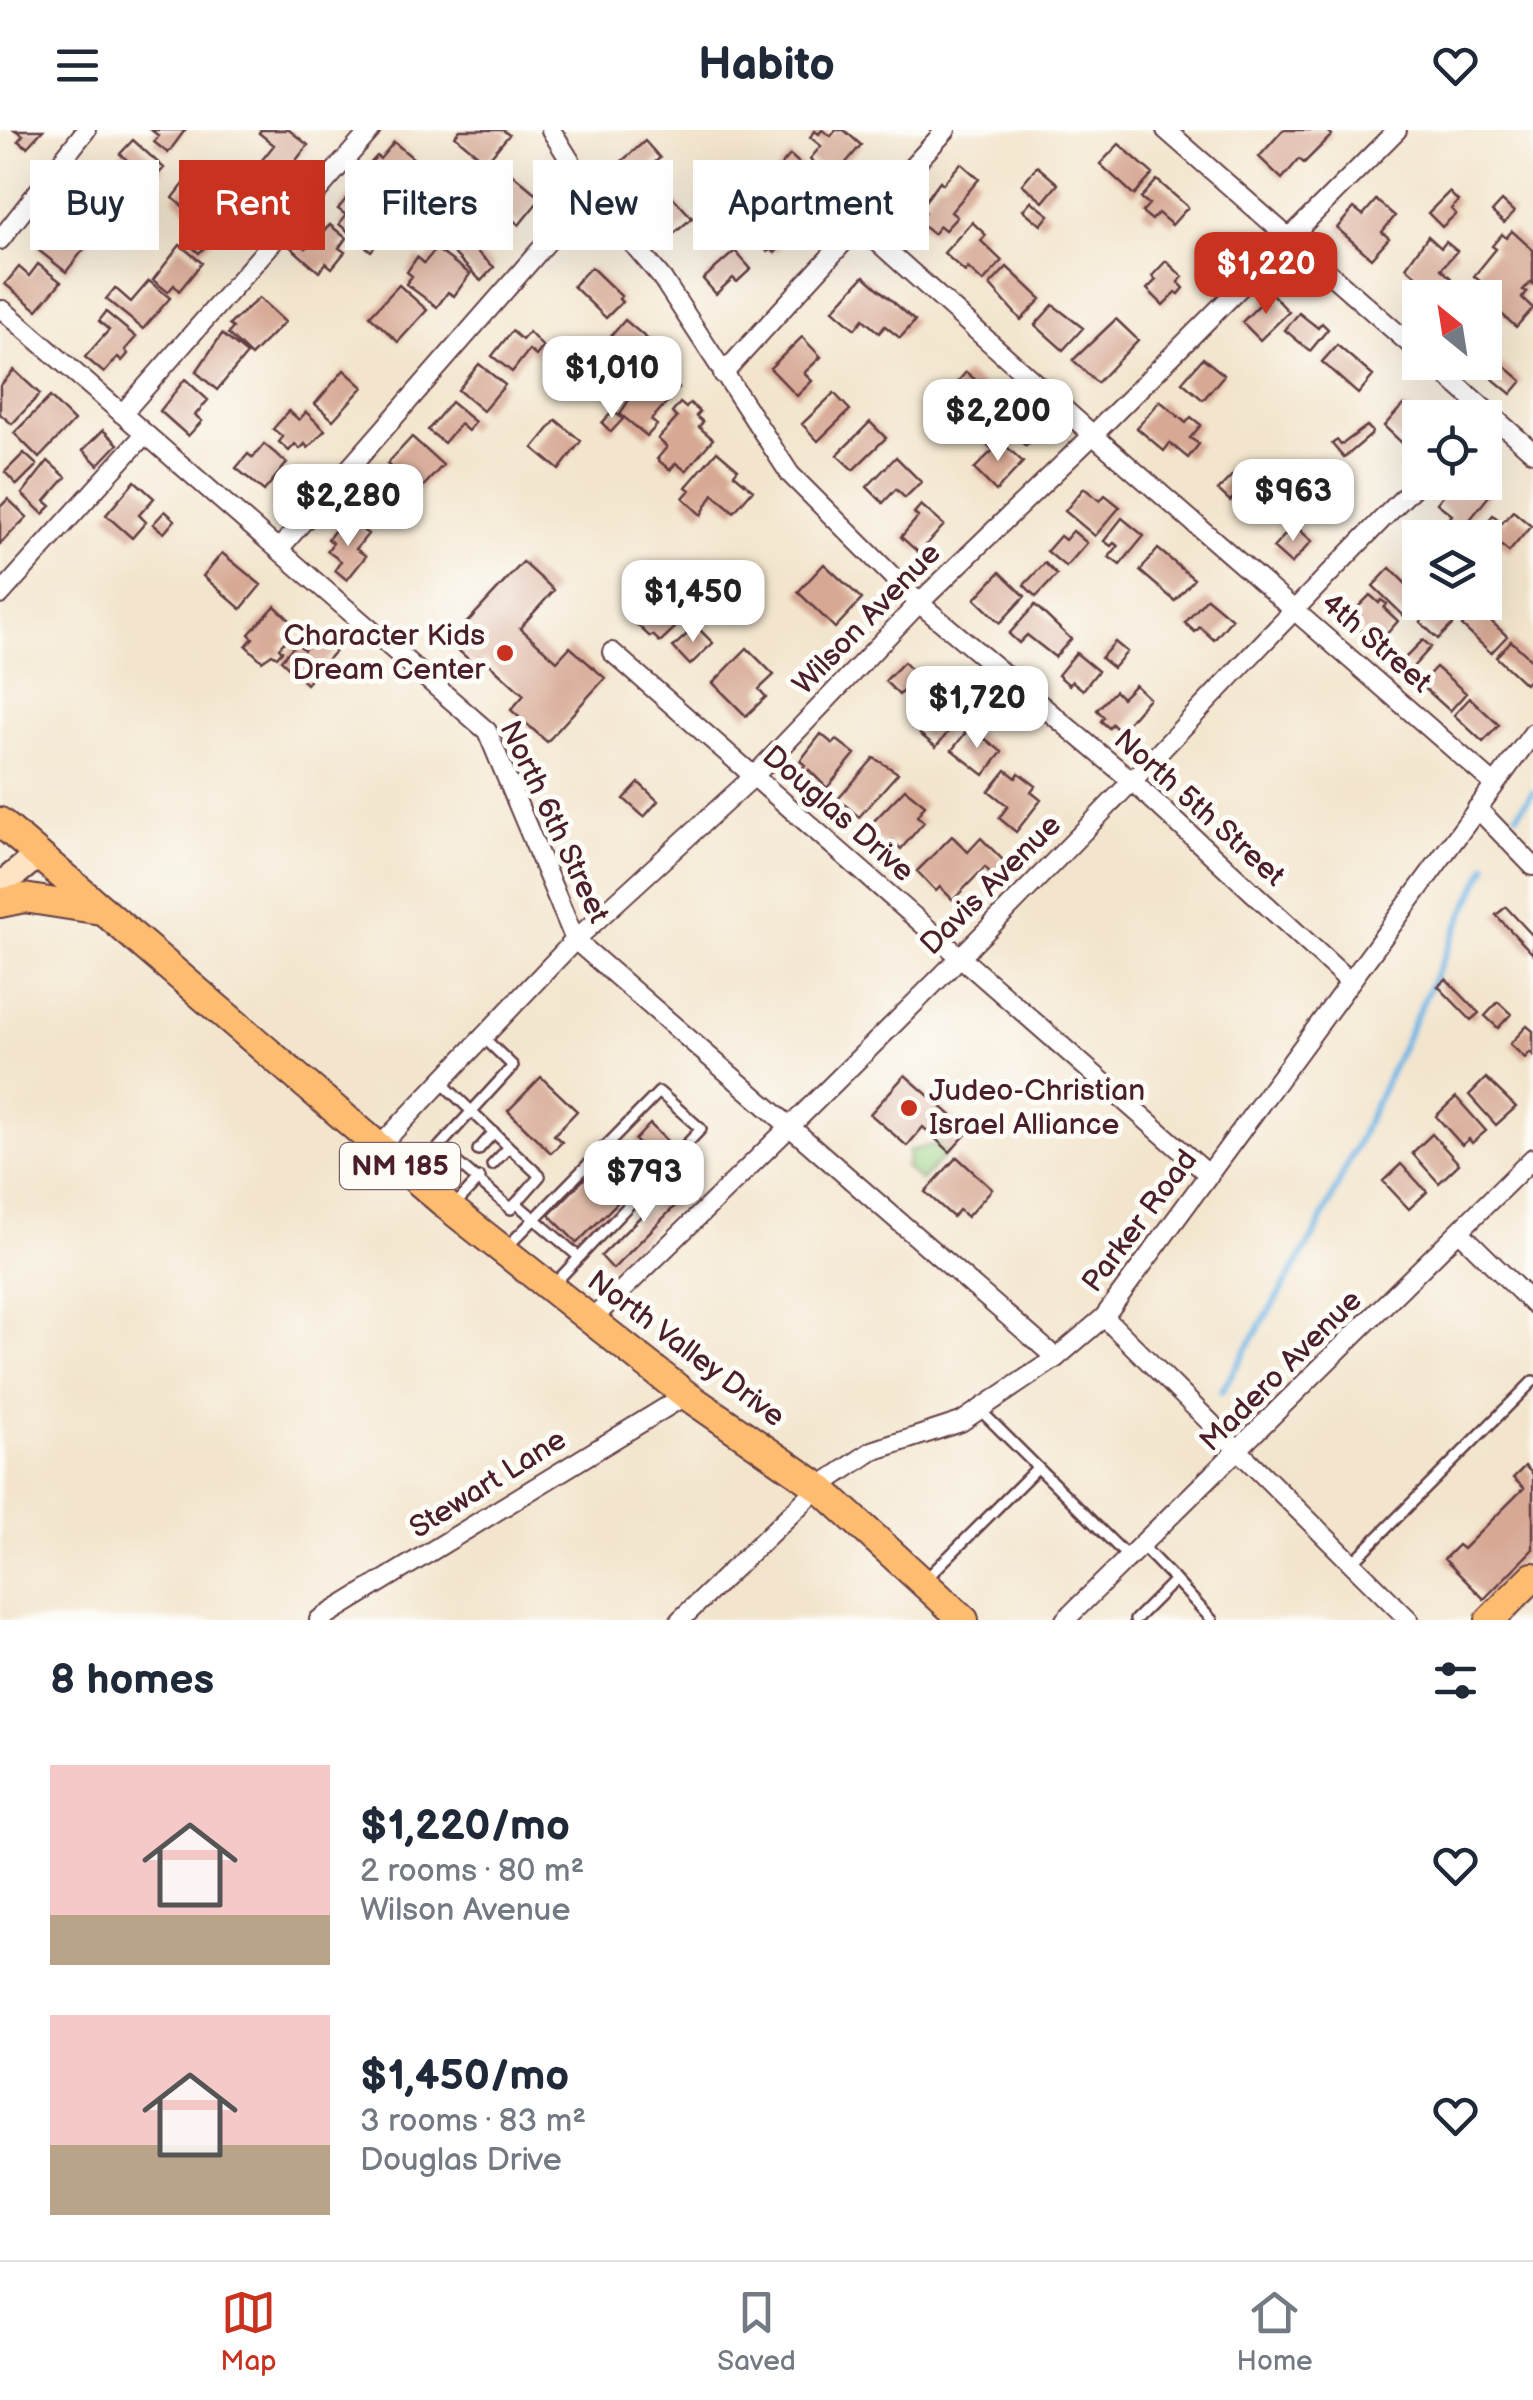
<!DOCTYPE html>
<meta charset="utf-8">
<style>
:root{--surface:#fff;--page:#f6f6f7;--text:#1f2937;--muted:#747a83;--line:#e0e1e3;--accent:#c8321e}
body{margin:0;font-family:"Balsamiq Sans",sans-serif;background:var(--page);color:var(--text);height:100vh;display:flex;flex-direction:column;font-size:38px;white-space:nowrap}
*{box-sizing:border-box;margin:0}
p{font-size:32px;color:var(--muted)}
.icon{flex:none;width:55px;height:55px;fill:none;stroke:currentColor;stroke-width:2;stroke-linecap:round;stroke-linejoin:round}
.map{position:relative;height:1490px;overflow:hidden}
.side{display:flex;flex-direction:column;background:var(--surface);flex:1}
.side>*{flex:none}
.top-card{position:absolute;left:30px;top:30px;width:1000px;height:90px;display:flex;gap:20px}
.needle{width:65px;rotate:330deg}
.tools{position:absolute;left:1402px;top:150px;display:grid;gap:20px}
.tools a{display:grid;place-items:center;width:100px;height:100px;border-radius:0px;background:var(--surface);box-shadow:0 10px 40px #0002;font-size:50px}
.price{position:absolute;translate:-50% -85px;padding:0 22px;border-radius:20px;background:#fff;color:#222;font-size:32px;line-height:65px;filter:drop-shadow(0 2px 5px #0008)}
.price::after{content:'';position:absolute;left:50%;top:60px;width:30px;height:22px;margin-left:-15px;background:inherit;clip-path:polygon(0 0,100% 0,50% 100%)}
.price.selected{background:var(--accent);color:#fff}
ul{padding:0;list-style:none}
li{display:flex;align-items:center;gap:30px;height:250px;padding:0 50px}
li span{display:grid;place-items:center;flex:none;width:280px;height:200px;border-radius:0px;color:#555}
li>.icon{margin-inline-start:auto}
span .icon{width:120px;height:120px;fill:#fffc;stroke-width:1}
li b{font-size:42px}
h2{display:flex;justify-content:space-between;align-items:center;height:120px;padding:0 50px;font-size:42px}
.tag{padding:0 35px;border-radius:0px;background:var(--surface);box-shadow:0 10px 40px #0002;font-size:35px;line-height:90px}
.tag.selected{background:var(--accent);color:#fff}
header{display:flex;justify-content:space-between;align-items:center;height:130px;padding:0 50px;background:var(--surface);font-size:45px;font-weight:600}
.menu{display:flex;justify-content:space-around;align-items:center;height:140px;border-top:2px solid var(--line);background:var(--surface);font-size:28px;color:var(--muted)}
.menu a{display:grid;justify-items:center;gap:5px}
.menu .selected{color:var(--accent)}
.map>svg:first-child{display:block}
.green{fill:#98d184;stroke:#717858;stroke-width:2.5}
.lines{fill:none;stroke-linecap:round;stroke-linejoin:round}
.stream{stroke:#6db4e4;stroke-width:6}
.building{fill:#d7a994}
.lane-casing{stroke:#633d43;stroke-width:14}
.street-casing{stroke:#633d43;stroke-width:22}
.secondary-casing{stroke:#633d43;stroke-width:30}
.primary-casing{stroke:#633d43;stroke-width:32}
.lane{stroke:#fff;stroke-width:9}
.street{stroke:#fff;stroke-width:18}
.secondary{stroke:#fee4c5;stroke-width:25}
.primary{stroke:#fdbc6f;stroke-width:28}
.poi-dot{fill:#c8321e;stroke:#fdfcf7;stroke-width:4}
.labels{text-anchor:middle;dominant-baseline:central;stroke-width:10;stroke-linejoin:round;paint-order:stroke}
.shield{fill:#fdfcf7;stroke:#806168;stroke-width:2.5}
.shield-label{font-size:28px;font-weight:bold;fill:#4a1f2b}
.street-label{font-size:30px;fill:#4a1f2b;stroke:#fdfcf7}
.poi-label{font-size:30px;fill:#4a1f2b;stroke:#fdfcf7;text-anchor:end}
</style>
<header><svg class="icon" aria-label="menu" viewBox="0 0 24 24"><path d="M4 6h16M4 12h16M4 18h16"/></svg>Habito<svg class="icon" aria-label="heart" viewBox="0 0 24 24"><path d="M12 20l-8-8c-3-5 5-10 8-4 3-6 11-1 8 4z"/></svg></header>
<div class="map">
<svg width="1533" height="1490" viewBox="0 0 1533 1490">
<rect width="100%" height="100%" fill="#fdfcf7"/>
<filter id="ink" filterUnits="userSpaceOnUse"><feTurbulence type="fractalNoise" baseFrequency=".01" numOctaves="2"/><feDisplacementMap in="SourceGraphic" scale="20" xChannelSelector="R" yChannelSelector="G"/><feConvolveMatrix kernelMatrix="1 2 1 2 8 2 1 2 1" color-interpolation-filters="sRGB"/></filter>
<filter id="wash" filterUnits="userSpaceOnUse"><feTurbulence type="fractalNoise" baseFrequency=".0048" numOctaves="4" result="noise"/><feDisplacementMap in="SourceGraphic" scale="40" xChannelSelector="R" yChannelSelector="G"/><feGaussianBlur stdDeviation="2.25" result="paint"/><feColorMatrix in="noise" values="0 0 0 0 0 0 0 0 0 0 0 0 0 0 0 0 0 1.4 0 .05"/><feComposite in="paint" operator="in"/></filter>
<g filter="url(#wash)">
<rect width="100%" height="100%" fill="#f3e5cd"/>
<!-- green -->
<path class="green" d="M937 1014 947 1023 921 1051 905 1037 909 1029 908 1021Z"/>
<g class="lines">
<!-- stream -->
<path class="stream" d="M1517 685 1533 662
M1221 1262 1316 1102 1487 734"/>
</g>
<g id="blocks">
<!-- building -->
<path class="building" d="M15 0H43L27 17 18 11 23 5Z
M151 0H185L168 23 154 12 159 6Z
M261 0H289L308 15 283 47 262 30 274 15 259 3Z
M460 0H503L509 5 486 32 455 6Z
M822 0 831 6 836 0H844L861 15 833 48 810 29 821 16 810 7 815 1 819 4Z
M1283 0H1327L1332 5 1304 33 1299 29 1282 49 1259 27Z
M133 10 164 38 137 67 115 46 125 35 129 39 133 35 120 24Z
M645 11 660 28 630 54 615 37Z
M394 12 414 29 401 45 410 53 390 72 370 55 377 46 367 37 377 26 380 29Z
M1119 14 1153 44 1134 65 1100 34Z
M790 25 817 49 793 76 766 53Z
M241 33 250 42 255 36 272 51 266 57 269 60 247 83 228 66 239 55 229 46Z
M961 33 979 49 951 82 957 87 945 100 940 96 933 104 917 91 925 82 920 78 940 51 943 54Z
M1037 36 1058 54 1043 72 1022 54Z
M510 42 541 68 519 95 488 68Z
M96 48 131 76 106 108 70 78 83 62 89 67 86 61Z
M187 50 203 63 188 81 173 68Z
M1157 50 1188 77 1172 95 1158 83 1152 90 1142 82 1149 74 1141 68Z
M353 60 384 86 388 82 394 88 391 92 394 94 371 121 339 94 346 85 338 79Z
M1449 62 1458 71 1451 79 1456 84 1442 97 1428 83Z
M673 67 692 88 669 108 650 87Z
M1376 70 1395 86 1382 102 1389 108 1371 128 1337 98 1354 78 1363 85Z
M216 71 235 88 199 123 184 110Z
M766 71 798 97 775 123 771 119 768 122 742 100Z
M1031 71 1049 85 1041 95 1023 80Z
M1502 71 1514 82 1504 93 1492 82Z
M458 74 491 102 475 120 494 137 481 151 429 98 440 85 444 89Z
M66 90 91 110 66 142 37 119 48 106 54 110Z
M972 92 986 105 981 111 1002 131 983 152 968 138 965 142 944 123Z
M330 95 346 108 339 118 345 122 332 138 326 133 319 142 287 114 292 107 306 118Z
M1512 101 1533 120V154L1531 152 1523 160 1527 162 1522 168 1533 178 1516 197 1486 170 1493 163 1474 146 1496 119 1492 116 1502 104 1506 108Z
M1428 106 1441 118 1446 112 1457 121 1441 139 1451 148 1437 164 1406 137Z
M180 115 202 133 179 161 174 155 168 162 153 150Z
M436 119 470 144 454 166 448 162 437 177 406 154 412 146 407 142 417 127 424 133Z
M735 121 751 139 737 152 733 148 716 164 703 149Z
M1166 131 1183 147 1178 152 1184 158 1179 164 1176 162 1163 175 1147 159 1156 150 1152 146Z
M38 134 61 152 37 180 5 154 19 137 29 146Z
M591 137 621 166 619 169 622 172 606 188 573 156Z
M1007 137 1041 169 1021 190 990 155Z
M864 146 915 191 900 208 885 196 879 203 863 189 855 199 833 180Z
M149 151 170 168 143 199 106 169 115 158 131 172Z
M399 155 427 180 398 212 370 186Z
M1271 163 1289 182 1260 210 1242 192Z
M259 168 285 192 251 226 228 204 233 198 229 195Z
M1053 175 1083 198 1063 220 1035 195Z
M106 182 136 207 125 220 128 224 122 231 118 227 104 243 85 227 109 200 99 191Z
M1299 183 1318 198 1322 193 1328 199 1310 221 1285 200Z
M1116 189 1138 210 1097 253 1073 230Z
M625 190 658 218 638 240 606 212Z
M512 201 522 210 529 202 543 217 536 226 529 220 512 242 492 226Z
M222 204 247 224 217 260 196 242Z
M802 207 821 227 804 243 812 251 797 266 770 238Z
M1337 215 1373 246 1358 264 1322 232Z
M668 220 678 229 672 236 677 241 670 250 679 258 651 290 657 295 647 306 620 284 635 260 629 255 640 242 645 246Z
M1203 228 1224 245 1203 270 1182 252Z
M1500 232 1522 251 1511 264 1488 245Z
M479 234 505 255 483 281 458 260Z
M14 240 40 264 12 294 0 284V256Z
M344 240 363 257 333 290 315 274Z
M966 242 999 270 983 289 950 261Z
M185 249 208 270 195 285 202 291 188 306 160 281Z
M834 263 850 280 818 311 802 294Z
M50 267 74 291 39 328 14 303Z
M1160 271 1186 293 1191 287 1201 295 1190 308 1199 314 1188 328 1170 313 1164 321 1137 298Z
M451 272 475 292 468 301 460 294 444 313 428 300Z
M680 273 686 278 690 273 700 282 696 286 703 292 699 297 713 309 686 341 676 333 670 340 657 329 667 317 658 309 677 288 672 283Z
M1403 275 1420 290V297L1404 315 1384 296Z
M1020 278 1042 298 1026 316 1004 297Z
M289 281 299 290 306 282 325 300 308 318 305 314 300 319 295 314 289 321 279 312 283 307 273 299Z
M613 281 623 289 611 302 602 293Z
M556 290 581 311 559 340 533 318Z
M870 292 886 308 853 340 837 325Z
M1367 296 1372 301 1371 305 1344 328 1332 314 1337 310 1341 315Z
M103 300 118 314 98 335 83 320Z
M993 304 1023 332 996 361 974 339 993 320 985 312Z
M412 307 443 335 418 362 387 334Z
M264 314 287 333 264 361 236 338 248 324 253 328Z
M717 321 738 339 734 344 753 360 734 382 713 364 701 385 683 368 690 360 686 357Z
M24 323 37 335 17 355 5 342Z
M896 327 921 352 905 368 896 359 883 373 867 357Z
M48 331 66 347 45 371 51 376 43 384 22 364Z
M1245 332 1277 364 1258 383 1235 366 1230 371 1218 360Z
M382 345 404 364 374 398 354 381Z
M135 351 154 368 139 385 146 392 132 408 106 385Z
M1462 352H1483L1493 361 1455 408H1444L1438 403 1452 385 1437 373 1448 359 1453 363Z
M1084 358 1100 371 1105 365 1120 377 1095 406 1065 381Z
M8 369 27 387 0 414V377Z
M921 375 944 395 919 423 901 407 918 387 914 383Z
M165 381 175 390 164 403 153 394Z
M1513 381 1531 396 1509 422 1493 409 1485 419V408H1465L1476 394 1482 398 1493 385 1502 393Z
M1122 388 1144 406 1120 435 1109 427 1118 416 1114 413 1111 416 1104 411Z
M350 391 368 404 356 419 366 426 347 450 335 440 341 431 327 421 333 413 328 409 335 400 339 404Z
M1294 395 1312 411 1291 434 1273 418Z
M1073 401 1087 413 1066 437 1047 421 1060 406 1065 410Z
M1158 419 1194 449 1175 471 1140 441Z
M222 423 261 455 241 479 203 446Z
M523 432 554 460 520 498 557 531 570 517 605 548 547 612 511 580 524 565 484 529 477 537 449 512Z
M1045 433 1057 445 1036 467 1024 455Z
M824 434 862 469 835 498 798 462Z
M1390 438 1420 468 1404 486 1373 456Z
M740 442 751 452 740 465 728 455Z
M1000 442 1025 466 1000 493 975 469Z
M659 453 681 476 674 483 682 491 660 512 653 505 650 507 627 485Z
M1370 465 1379 473 1381 470 1387 474 1384 478 1398 491 1377 515 1352 493 1360 485 1355 480Z
M1207 468 1232 489 1214 510 1200 497 1195 502 1185 493Z
M1440 472H1463L1469 478 1438 509 1420 492Z
M1035 475 1071 509 1055 527 1027 505 1019 513 1009 504Z
M275 476 293 493 283 505 287 509 279 518 282 521 277 527 272 524 262 531 246 516 253 508 249 504Z
M1478 479 1507 506 1491 523 1462 496Z
M696 496 713 513 690 535 673 517Z
M317 505 335 521 306 554 281 530 297 513 304 520Z
M1423 510 1431 517 1411 539 1402 531Z
M1511 511 1533 531V545L1525 554 1496 527Z
M1115 512 1127 522 1113 538 1101 528Z
M747 518 774 545 759 559 766 567 746 586 713 553Z
M1076 523 1098 541 1083 560 1072 551 1069 555 1058 545Z
M904 532 917 546 899 565 885 551Z
M1436 537 1466 563 1450 581 1420 554Z
M1135 555 1149 568 1120 602 1112 594 1109 598 1101 591 1104 587 1097 580 1115 561 1122 568Z
M921 559 958 590 936 617 920 604 928 594 907 576Z
M1470 568 1499 595 1483 612 1454 585Z
M970 597 1002 622 984 645 952 620Z
M821 604 833 614 837 610 855 624 827 658 809 640 806 644 801 640 805 635 800 631Z
M874 628 898 643 859 687 838 669Z
M1006 640 1016 648 1019 643 1036 656 1031 662 1041 670 1016 702 999 688 1008 676 989 661Z
M639 653 658 671 644 687 624 669Z
M905 659 925 675 917 686 924 692 901 719 893 711 888 717 871 704 876 698 871 694Z
M952 706 968 722 981 708 1006 733 993 746 985 737 953 770 940 757 936 761 917 741Z
M1506 777 1533 806V824L1496 785Z
M1446 849 1479 883 1471 890 1438 856Z
M1498 872 1511 884 1498 898 1485 886Z
M1527 896 1533 901V925L1530 922 1525 928 1510 914Z
M905 945 969 1001 950 1022 923 997 907 1016 870 984Z
M541 947 577 981 554 1005 562 1012 551 1023 508 981Z
M1486 948 1516 977 1496 995 1469 965Z
M1456 967 1486 1001 1472 1013 1469 1009 1462 1015 1436 986Z
M650 994 670 1014 654 1030 635 1010Z
M1432 1004 1459 1034 1439 1053 1412 1023Z
M957 1027 992 1059 967 1087 959 1080 953 1087 925 1062Z
M1401 1034 1427 1062 1409 1079 1383 1051Z
M592 1041 621 1069 577 1113 549 1085Z
M676 1051 688 1063 613 1139 601 1126Z
M1525 1336 1533 1344V1419L1484 1469 1444 1429 1458 1415 1463 1419 1524 1358 1513 1348Z"/>
</g>
</g>
<g filter="url(#ink)">
<use href="#blocks" fill-opacity="0" stroke="#633d43" stroke-width="2.5"/>
<g class="lines">
<defs>
<path id="lane" d="M483 907 513 936 439 1017 511 1079 540 1046 509 1017
M442 953 509 1017 492 1035
M604 1017 646 1056
M478 1020 494 1002
M516 1073 579 1127
M453 1077 480 1048
M506 1118 659 962 701 999 554 1154
M979 1279 1129 1428
M1142 1416 1175 1450
M1352 1433 1533 1251
M925 1450 1037 1338
M1135 1490 1175 1450 1212 1490"/>
<path id="street" d="M551 0 590 63 662 148 790 344 919 473 1132 651 1349 851
M1166 0 1420 223
M860 96 1093 305 1494 654
M0 110 86 0
M3 180 487 601 575 810 1056 1228
M1431 232 1533 322
M723 244 946 0
M122 284 371 0
M279 419 590 63
M0 465 145 304
M612 522 1209 1045
M1477 678 1533 736
M378 1018 575 810 753 647 919 473 1093 305 1397 0
M1460 1102 1533 1174
M1104 1187 1409 1490
M591 1190C775 1013 956 835 1132 651 1228 550 1322 449 1420 351
M319 1490 686 1265
M680 1490 819 1357 872 1321 961 1292 1056 1228 1104 1187 1533 603
M1065 1490 1533 1028"/>
<path id="secondary" d="M0 756 38 725"/>
<path id="primary" d="M0 692 451 1079 686 1265 819 1357 964 1490
M0 773 24 768 101 780
M1490 1490 1533 1447"/>
</defs>
<!-- lane casing -->
<use href="#lane" class="lane-casing"/>
<!-- street casing -->
<use href="#street" class="street-casing"/>
<!-- secondary casing -->
<use href="#secondary" class="secondary-casing"/>
<!-- primary casing -->
<use href="#primary" class="primary-casing"/>
<!-- lane -->
<use href="#lane" class="lane"/>
<!-- street -->
<use href="#street" class="street"/>
<!-- secondary -->
<use href="#secondary" class="secondary"/>
<!-- primary -->
<use href="#primary" class="primary"/>
</g>
</g>
<!-- markers -->
<g class="poi-dot">
<circle cx="505" cy="523" r="10"/>
<circle cx="909" cy="978" r="10"/>
</g>
<g class="labels">
<!-- shield labels -->
<rect class="shield" x="340" y="1013" width="120" height="46" rx="8"/>
<g class="shield-label">
<text x="400" y="1036">NM 185</text>
</g>
<!-- street labels -->
<g class="street-label">
<text transform="translate(867 489) rotate(-46)">Wilson Avenue</text>
<text transform="translate(1376 513) rotate(41)">4th Street</text>
<text transform="translate(1199 678) rotate(42)">North 5th Street</text>
<text transform="translate(838 684) rotate(41)">Douglas Drive</text>
<text transform="translate(554 692) rotate(65)">North 6th Street</text>
<text transform="translate(991 755) rotate(-45)">Davis Avenue</text>
<text transform="translate(1140 1091) rotate(-53)">Parker Road</text>
<text transform="translate(686 1219) rotate(37)">North Valley Drive</text>
<text transform="translate(1281 1241) rotate(-45)">Madero Avenue</text>
<text transform="translate(488 1354) rotate(-32)">Stewart Lane</text>
</g>
<!-- poi labels -->
<g class="poi-label">
<text x="485" y="506">Character Kids<tspan x="485" dy="34">Dream Center</tspan></text>
<text x="929" y="961" text-anchor="start">Judeo-Christian<tspan x="929" dy="34">Israel Alliance</tspan></text>
</g>
</g>
</svg>
<div class="tools">
<a><svg class="needle" viewBox="-14 -14 28 28"><path d="M0-13l5 13h-10z" fill="#e53935"/><path d="M0 13l5-13h-10z" fill="#747a83"/></svg></a>
<a><svg class="icon" aria-label="locate" viewBox="0 0 24 24"><circle cx="12" cy="12" r="6"/><path d="M12 2v4M12 18v4M2 12h4M18 12h4"/></svg></a>
<a><svg class="icon" aria-label="layers" viewBox="0 0 24 24"><path d="M12 4l9 5-9 5-9-5zM3 14l9 5 9-5"/></svg></a>
</div>
<b class="price selected" style="left:1266px;top:187px">$1,220</b>
<b class="price" style="left:612px;top:291px">$1,010</b>
<b class="price" style="left:998px;top:334px">$2,200</b>
<b class="price" style="left:1293px;top:414px">$963</b>
<b class="price" style="left:348px;top:419px">$2,280</b>
<b class="price" style="left:693px;top:515px">$1,450</b>
<b class="price" style="left:977px;top:621px">$1,720</b>
<b class="price" style="left:644px;top:1095px">$793</b>
<div class="top-card">
<a class="tag">Buy</a>
<a class="tag selected">Rent</a>
<a class="tag">Filters</a>
<a class="tag">New</a>
<a class="tag">Apartment</a>
</div>
</div>
<section class="side">
<h2>8 homes<svg class="icon" aria-label="filters" viewBox="0 0 24 24"><path d="M4 7h16M4 17h16"/><circle cx="9" cy="7" r="2"/><circle cx="15" cy="17" r="2"/></svg></h2>
<ul>
<li><span style="background:linear-gradient(#f6c9c9 75%,#b9a48a 0)"><svg class="icon" aria-label="home" viewBox="0 0 24 24"><path d="M3 11l9-7 9 7M6 9v11h12V9"/></svg></span><div><b>$1,220/mo</b><p>2 rooms · 80 m²</p><p>Wilson Avenue</p></div><svg class="icon" aria-label="heart" viewBox="0 0 24 24"><path d="M12 20l-8-8c-3-5 5-10 8-4 3-6 11-1 8 4z"/></svg></li>
<li><span style="background:linear-gradient(#f6c9c9 65%,#b9a48a 0)"><svg class="icon" aria-label="home" viewBox="0 0 24 24"><path d="M3 11l9-7 9 7M6 9v11h12V9"/></svg></span><div><b>$1,450/mo</b><p>3 rooms · 83 m²</p><p>Douglas Drive</p></div><svg class="icon" aria-label="heart" viewBox="0 0 24 24"><path d="M12 20l-8-8c-3-5 5-10 8-4 3-6 11-1 8 4z"/></svg></li>
</ul>
</section>
<nav class="menu">
<a class="selected"><svg class="icon" aria-label="map" viewBox="0 0 24 24"><path d="M3 6l6-2 6 2 6-2v14l-6 2-6-2-6 2zM9 4v14M15 6v14"/></svg>Map</a>
<a><svg class="icon" aria-label="saved" viewBox="0 0 24 24"><path d="M7 4h10v16l-5-4-5 4z"/></svg>Saved</a>
<a><svg class="icon" aria-label="home" viewBox="0 0 24 24"><path d="M3 11l9-7 9 7M6 9v11h12V9"/></svg>Home</a>
</nav>
